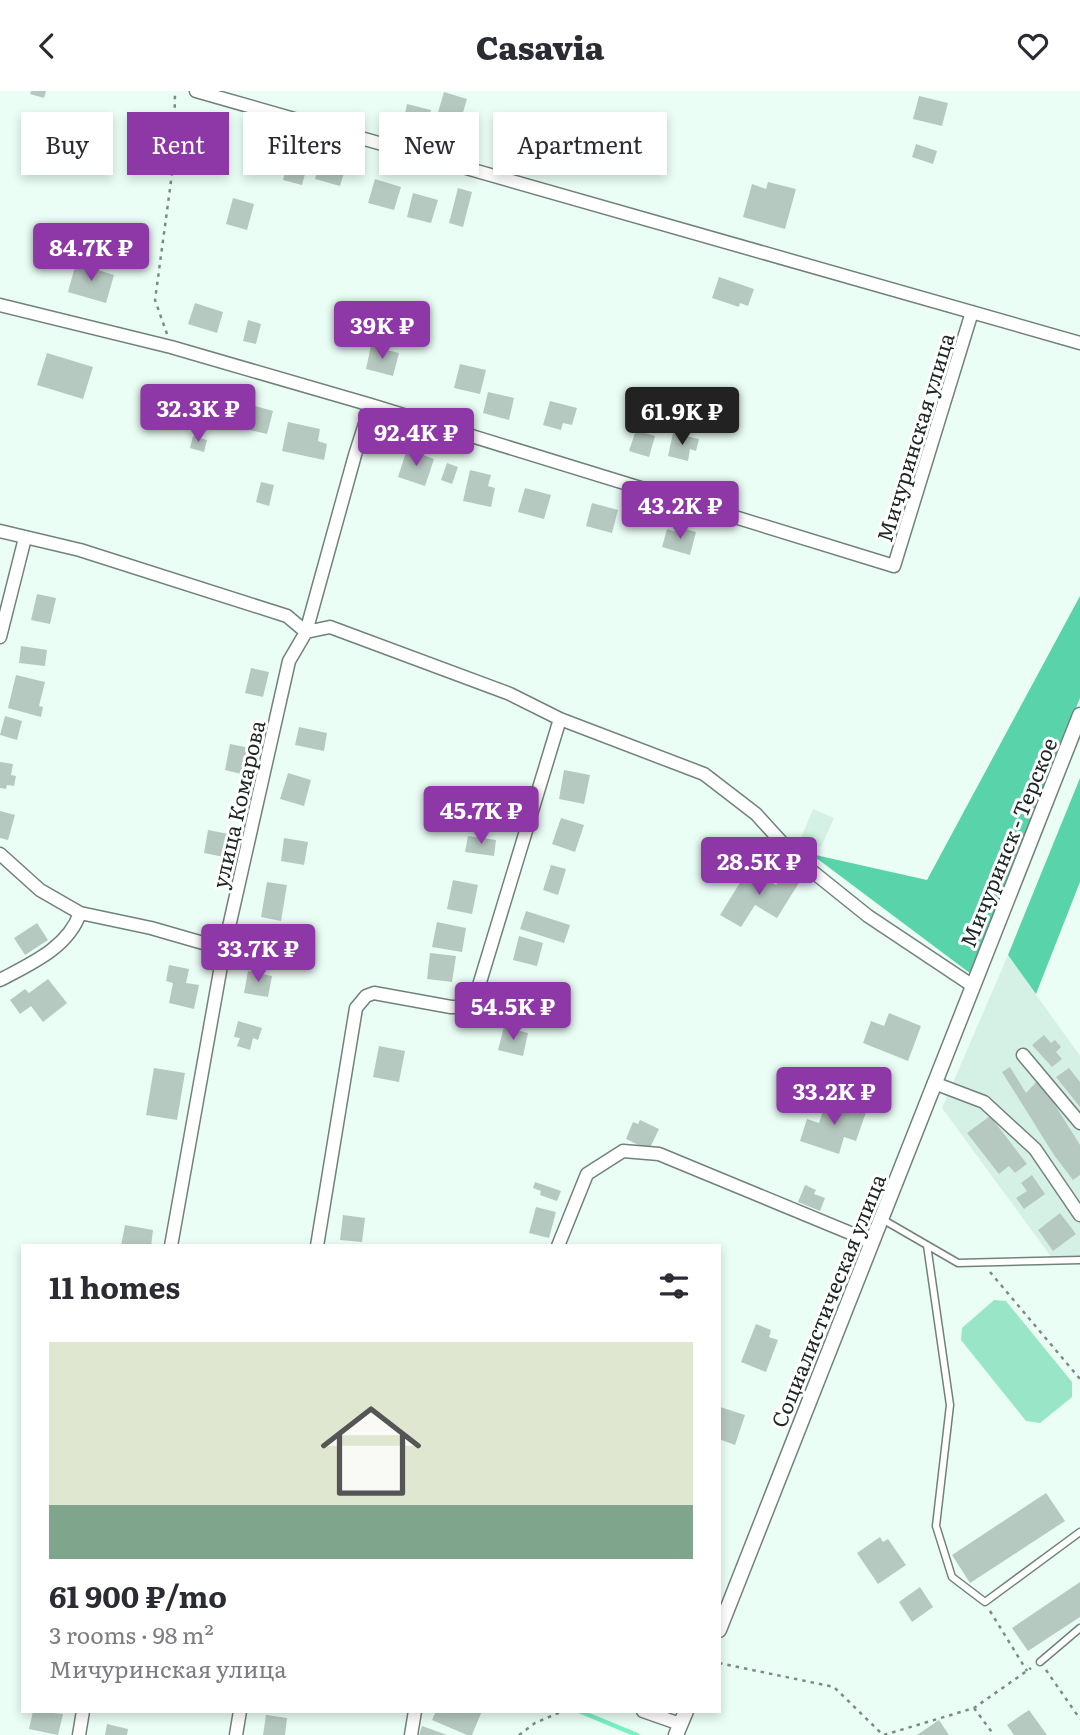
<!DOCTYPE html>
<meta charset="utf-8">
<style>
:root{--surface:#fff;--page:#f7f7f7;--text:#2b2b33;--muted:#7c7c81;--accent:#8d38a6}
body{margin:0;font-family:Literata,serif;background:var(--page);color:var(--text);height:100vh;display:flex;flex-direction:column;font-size:26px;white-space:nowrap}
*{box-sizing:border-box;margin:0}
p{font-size:23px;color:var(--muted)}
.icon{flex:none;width:38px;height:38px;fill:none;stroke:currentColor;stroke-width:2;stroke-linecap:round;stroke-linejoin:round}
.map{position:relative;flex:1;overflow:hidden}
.drawer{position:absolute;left:21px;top:1153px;width:700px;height:469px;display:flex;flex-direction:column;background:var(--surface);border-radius:0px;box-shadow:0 4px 10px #0003}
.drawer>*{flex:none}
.banner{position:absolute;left:21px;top:21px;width:700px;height:63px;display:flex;gap:14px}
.price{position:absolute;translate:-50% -60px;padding:0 16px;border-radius:7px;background:var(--accent);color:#fff;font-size:23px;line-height:46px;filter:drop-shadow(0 2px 4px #0008)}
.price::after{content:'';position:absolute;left:50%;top:42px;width:21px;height:16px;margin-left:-10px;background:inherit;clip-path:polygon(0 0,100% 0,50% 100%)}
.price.active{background:#222;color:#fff}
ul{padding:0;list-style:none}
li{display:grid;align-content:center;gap:14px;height:371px;padding:0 28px}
li span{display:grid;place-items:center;height:217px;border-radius:0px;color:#555}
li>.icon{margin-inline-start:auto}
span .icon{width:126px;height:126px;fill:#fffc;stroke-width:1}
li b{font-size:30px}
h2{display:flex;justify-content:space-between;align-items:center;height:84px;padding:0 28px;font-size:30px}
.pill{padding:0 24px;border-radius:0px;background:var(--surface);box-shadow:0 4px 10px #0003;font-size:24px;line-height:63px}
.pill.active{background:var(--accent);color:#fff}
header{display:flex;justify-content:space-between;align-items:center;height:91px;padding:0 28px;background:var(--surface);font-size:32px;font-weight:800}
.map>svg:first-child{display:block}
.built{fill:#d5f1e5}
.green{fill:#98e6c7}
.forest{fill:#59d4aa}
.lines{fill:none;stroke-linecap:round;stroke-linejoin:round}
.stream{stroke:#77f0c4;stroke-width:4.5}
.building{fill:#b6c9c0}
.service-casing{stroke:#71827b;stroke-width:9}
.minor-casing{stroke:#71827b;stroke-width:15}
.tertiary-casing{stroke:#71827b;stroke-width:17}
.path{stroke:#7c8a83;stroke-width:2.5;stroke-dasharray:3.5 5;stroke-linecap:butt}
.service{stroke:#fff;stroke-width:6}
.minor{stroke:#fff;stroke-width:12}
.tertiary{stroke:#fff;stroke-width:14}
.labels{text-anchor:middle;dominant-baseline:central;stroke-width:6;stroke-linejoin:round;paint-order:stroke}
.street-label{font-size:21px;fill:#202824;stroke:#fff}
</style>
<header><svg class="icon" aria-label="back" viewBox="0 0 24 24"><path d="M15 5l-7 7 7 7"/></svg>Casavia<svg class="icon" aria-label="heart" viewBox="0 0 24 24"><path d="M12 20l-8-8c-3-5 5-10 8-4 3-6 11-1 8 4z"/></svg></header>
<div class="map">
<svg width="1080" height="1644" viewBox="0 0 1080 1644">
<rect width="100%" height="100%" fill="#eafef5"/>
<!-- built -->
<path class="built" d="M813 718 834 727 821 756 801 747Z
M1008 864 1080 965V1165L1052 1167 942 1017Z"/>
<!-- green -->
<path class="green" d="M994 1209 1006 1210 1072 1291V1306L1040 1332 1026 1330 961 1249 962 1237Z"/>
<!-- forest -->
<path class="forest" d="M1080 505V607L971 883 811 763 927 789Z
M1080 687V791L1036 903 1008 864Z"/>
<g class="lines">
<!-- stream -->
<path class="stream" d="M579 1620 637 1644"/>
</g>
<!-- building -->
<path class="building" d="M31 0H46L44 7 30 3Z
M444 1 467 8 459 35 436 28Z
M919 5 948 12 942 35 913 28Z
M407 13 431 19 426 39 403 33Z
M528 40 553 48 548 66 523 58Z
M262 41 275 45 272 53 259 50Z
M916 53 937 60 933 73 912 66Z
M289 67 308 72 302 94 283 89Z
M321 67 346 75 340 95 315 88Z
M375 88 401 96 394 119 368 112Z
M768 91 796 98 785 138 743 126 752 93 766 98Z
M458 97 472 101 463 136 449 132Z
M413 102 438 109 431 132 407 126Z
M233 107 254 113 247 139 226 133Z
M125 141 135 144 126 174 114 171 122 144 124 145Z
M76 172 114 184 106 212 68 201Z
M719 186 754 198 748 215 740 212 739 216 712 207Z
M195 212 223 221 217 242 188 233Z
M248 229 261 233 256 253 243 250Z
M371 255 399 262 393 285 366 278Z
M47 262 93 276 83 308 37 294Z
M460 273 486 279 480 303 454 297Z
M185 294 207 299 201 323 179 318Z
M488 301 514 307 509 329 483 322Z
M550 310 577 317 572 334 563 332 561 339 543 334Z
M248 313 273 320 267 343 233 335 238 314 247 316Z
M288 331 320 338 318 350 327 353 324 369 282 360Z
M636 339 655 345 649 366 629 360Z
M673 342 699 348 696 360 690 358 688 370 668 365Z
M193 345 207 349 204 361 190 357Z
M407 358 434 368 425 395 398 386Z
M447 372 458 376 452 393 441 389Z
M470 379 491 384 488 395 495 397 491 416 463 410Z
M261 391 274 394 269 415 256 411Z
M525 397 551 404 544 428 518 421Z
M592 412 618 419 612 442 586 435Z
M678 436 696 441 690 464 662 456 667 438 677 441Z
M37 503 56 507 50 533 31 529Z
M21 555 47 559 45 575 19 572Z
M251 577 269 581 263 606 245 602Z
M16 584 45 591 39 615 43 616 41 626 8 617Z
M5 625 22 630 17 649 0 644Z
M299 636 327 642 324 660 295 654Z
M230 653 255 658 249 685 225 679Z
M0 671 13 673 11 684 16 685 14 695 7 694 6 698 0 697Z
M564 679 590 684 584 713 559 708Z
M288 682 311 689 304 715 280 708Z
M471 711 493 716 489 735 467 730Z
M0 720 15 724 8 749 0 747Z
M561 727 584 734 575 761 552 753Z
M208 739 234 744 229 767 204 762Z
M468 745 496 749 494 765 465 761Z
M284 747 308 751 304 774 281 770Z
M551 774 566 778 558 804 543 799Z
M749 777 776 794 785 781 800 790 777 827 755 814 741 836 720 824Z
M453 789 478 794 472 823 447 818Z
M267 791 287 794 281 830 261 826Z
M526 820 570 834 564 852 520 838Z
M437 831 466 837 462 861 432 856Z
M37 832 48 849 25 864 14 847Z
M519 845 543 852 537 875 513 869Z
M430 862 456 865 452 891 427 888Z
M169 874 189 878 186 892 199 894 194 918 169 912 173 892 166 890Z
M248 880 272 885 268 906 244 902Z
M48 888 67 912 43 931 31 915 20 923 10 909 25 898 29 902Z
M513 896 538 901 533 925 508 919Z
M889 922 921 935 908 970 863 952 871 930 884 935Z
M238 930 262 937 258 949 253 947 250 959 237 955 240 947 234 946Z
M504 936 528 942 523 965 498 959Z
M1044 944 1051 952 1055 949 1061 956 1056 961 1062 968 1052 976 1032 954Z
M379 955 405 960 399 991 373 986Z
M1010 976 1026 1002 1039 988 1080 1054V1084L1073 1089 1054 1064 1002 981Z
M154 977 185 982 177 1029 146 1024Z
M1069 977 1080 991V1016L1056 986Z
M827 1008 866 1021 856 1050 844 1046 839 1063 800 1050 807 1028 819 1032Z
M990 1025 1027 1073 1015 1082 1009 1075 999 1083 967 1042Z
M640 1029 659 1038 649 1059 626 1048 633 1031 638 1033Z
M1032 1084 1045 1103 1024 1118 1016 1107 1027 1100 1021 1092Z
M535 1091 561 1100 557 1110 540 1104 541 1100 533 1097Z
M805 1094 816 1099 814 1103 825 1107 820 1120 798 1111Z
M536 1116 556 1121 549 1147 529 1142Z
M1060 1122 1076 1143 1053 1160 1038 1139Z
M343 1124 365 1127 362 1151 340 1149Z
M125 1134 153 1139 151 1155H121Z
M756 1233 771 1239 769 1246 778 1249 766 1281 741 1271Z
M720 1316 745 1324 735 1354 719 1348Z
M1046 1402 1065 1430 970 1492 952 1464Z
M880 1446 883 1451 888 1448 906 1474 878 1493 857 1462Z
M1080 1491V1526L1028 1560 1012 1537Z
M920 1496 933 1516 912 1531 899 1511Z
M1029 1619 1047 1644H1014L1007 1634Z
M33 1620 63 1623 58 1644 29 1638Z
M436 1620H482L472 1644H467L432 1629Z
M266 1624 287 1627 285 1644H263Z
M939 1629 949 1644H917Z
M107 1633 128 1638 127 1644H105Z
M422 1635 447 1644H419Z"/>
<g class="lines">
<defs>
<path id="service" d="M882 1128 958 1172 1080 1169
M927 1154 950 1314 936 1435 952 1486 985 1511 1080 1441
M1040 1571 1080 1537"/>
<path id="minor" d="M196 0 1080 252
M0 214 171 256 371 314 894 475 972 221
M0 440 80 459 287 525 306 541 355 364 371 314
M0 546 25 447
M0 763 40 799 80 822 151 837 224 858
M0 889C30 873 68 857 80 822
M1023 964 1080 1032
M934 992 984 1011 1035 1058 1080 1124
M171 1155 224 858 289 570 306 541 330 536 510 603 560 628 704 683 756 723 797 768 868 825 973 895
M317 1155 356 917 366 905 374 902 451 916H461L477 901 560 628
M558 1155 587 1083 623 1060 659 1063 872 1151
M643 1620 680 1633
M79 1644 83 1620
M236 1644 240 1620
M411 1644 415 1620"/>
<path id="tertiary" d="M719 1539 1080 624
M676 1644 686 1620"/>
</defs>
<!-- service casing -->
<use href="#service" class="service-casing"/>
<!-- minor casing -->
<use href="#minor" class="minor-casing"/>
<!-- tertiary casing -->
<use href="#tertiary" class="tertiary-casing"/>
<!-- path -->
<path class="path" d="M167 243 155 209 174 68 175 0
M990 1181 1080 1288
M990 1520 1027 1580
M719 1572 834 1596 883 1644
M1046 1579 1080 1628
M974 1617 994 1644
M519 1644 535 1632 563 1620
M884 1644 974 1617 1031 1577"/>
<!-- service -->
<use href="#service" class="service"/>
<!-- minor -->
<use href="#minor" class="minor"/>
<!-- tertiary -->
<use href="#tertiary" class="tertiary"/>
</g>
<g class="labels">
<!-- street labels -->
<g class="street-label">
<text transform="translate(914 346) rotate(-73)">Мичуринская улица</text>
<text transform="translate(237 713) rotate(-77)">улица Комарова</text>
<text transform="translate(1007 751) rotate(-68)">Мичуринск - Терское</text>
<text transform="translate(827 1209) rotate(-68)">Социалистическая улица</text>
</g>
</g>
</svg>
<b class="price" style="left:91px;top:192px">84.7K ₽</b>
<b class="price" style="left:382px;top:270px">39K ₽</b>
<b class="price" style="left:198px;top:353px">32.3K ₽</b>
<b class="price active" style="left:682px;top:356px">61.9K ₽</b>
<b class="price" style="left:416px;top:377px">92.4K ₽</b>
<b class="price" style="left:680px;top:450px">43.2K ₽</b>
<b class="price" style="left:481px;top:755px">45.7K ₽</b>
<b class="price" style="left:759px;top:806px">28.5K ₽</b>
<b class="price" style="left:258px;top:893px">33.7K ₽</b>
<b class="price" style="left:513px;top:951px">54.5K ₽</b>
<b class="price" style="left:834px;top:1036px">33.2K ₽</b>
<div class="banner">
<a class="pill">Buy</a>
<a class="pill active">Rent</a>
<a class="pill">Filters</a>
<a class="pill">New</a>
<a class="pill">Apartment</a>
</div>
<section class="drawer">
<h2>11 homes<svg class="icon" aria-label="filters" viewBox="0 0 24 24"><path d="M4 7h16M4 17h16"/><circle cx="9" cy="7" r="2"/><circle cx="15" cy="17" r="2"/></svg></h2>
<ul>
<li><span style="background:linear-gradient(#dfe7d0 75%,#7fa58c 0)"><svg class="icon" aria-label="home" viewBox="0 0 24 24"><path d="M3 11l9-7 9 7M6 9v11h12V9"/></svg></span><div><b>61 900 ₽/mo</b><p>3 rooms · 98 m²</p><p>Мичуринская улица</p></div></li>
</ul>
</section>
</div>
